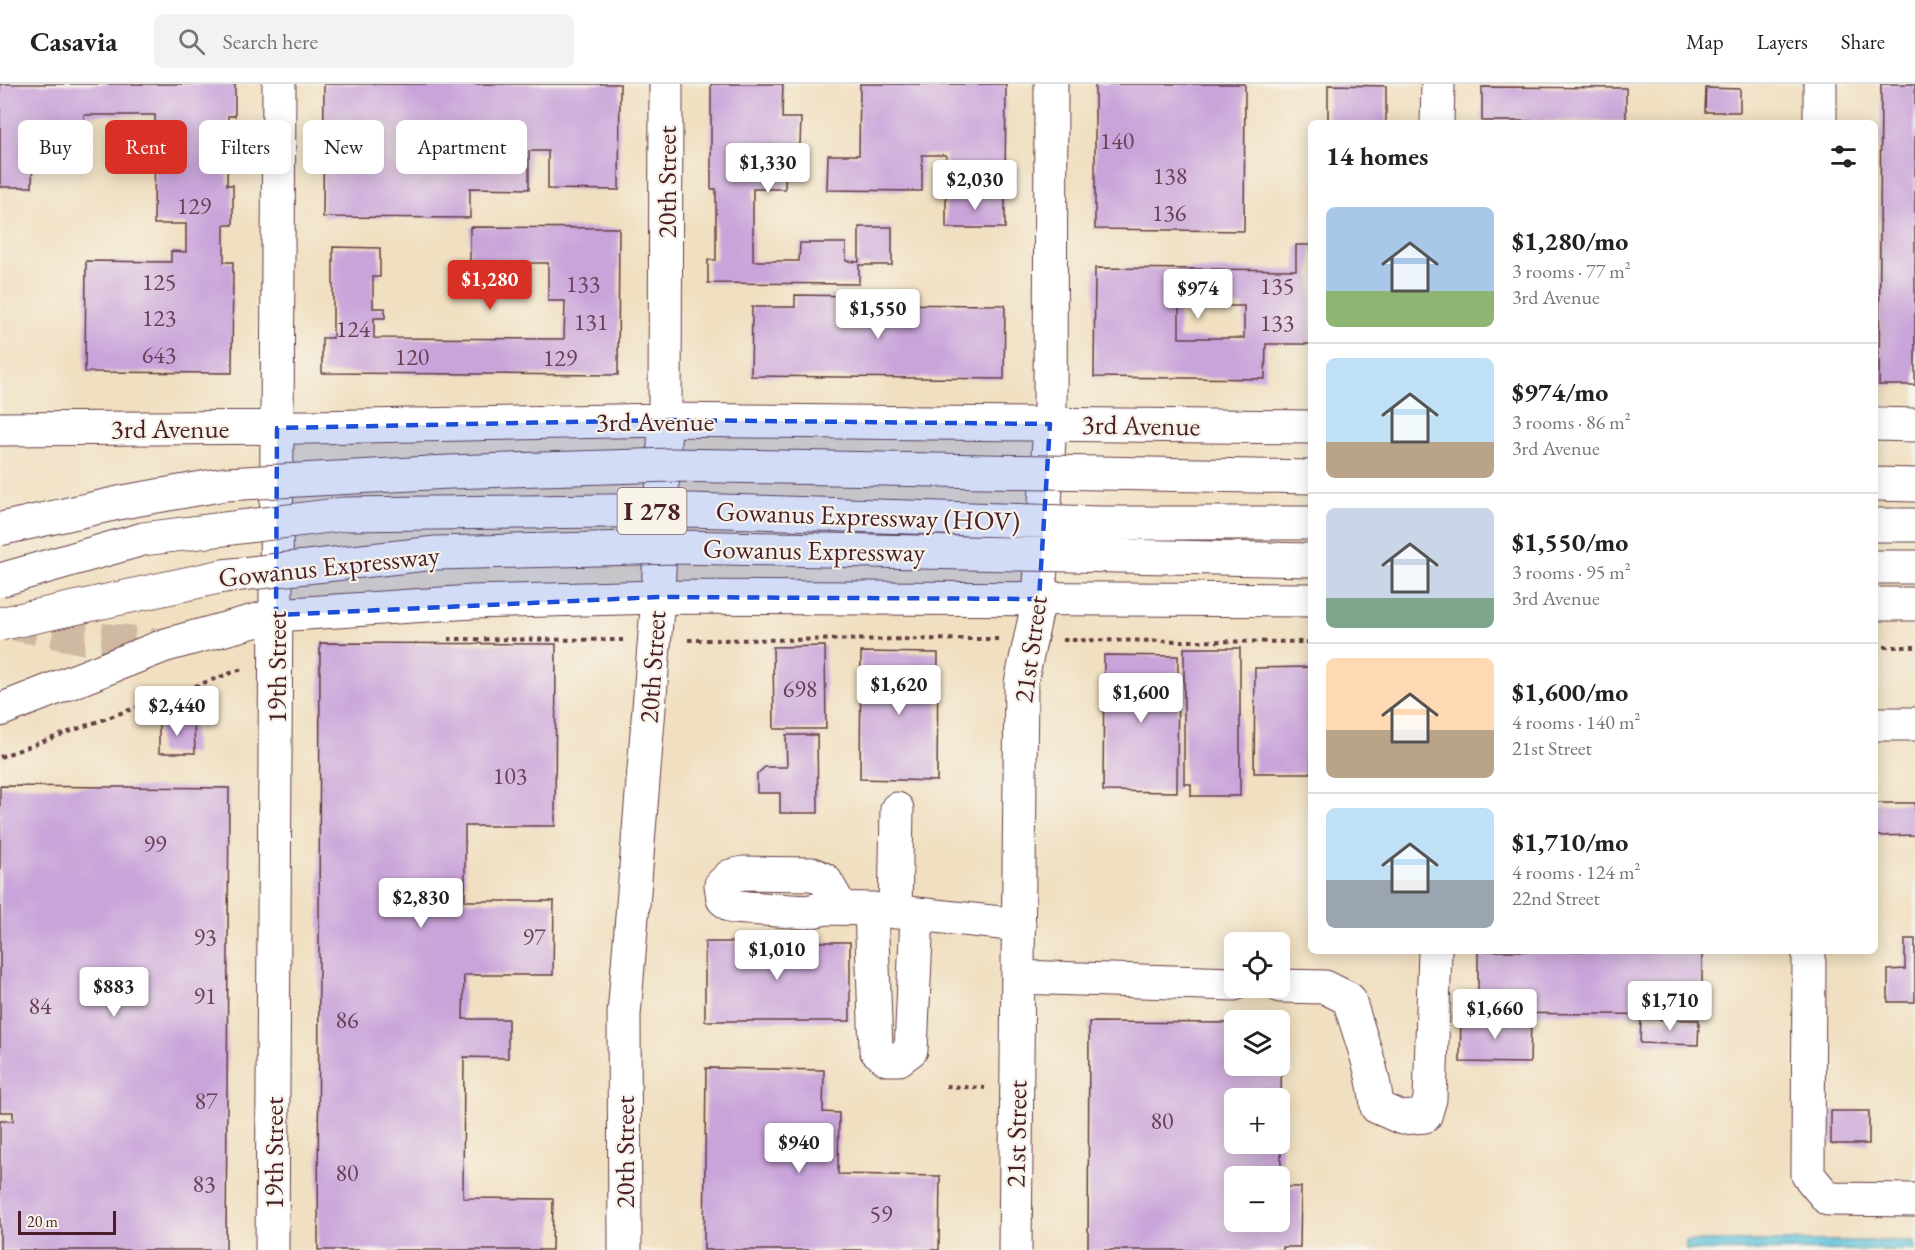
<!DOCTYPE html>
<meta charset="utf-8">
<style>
:root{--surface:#fff;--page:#f2f2f2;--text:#222;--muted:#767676;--line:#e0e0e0;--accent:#d93025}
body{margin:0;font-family:"EB Garamond",serif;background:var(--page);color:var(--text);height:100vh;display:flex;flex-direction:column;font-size:22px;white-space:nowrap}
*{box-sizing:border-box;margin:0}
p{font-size:20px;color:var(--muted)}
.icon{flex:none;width:33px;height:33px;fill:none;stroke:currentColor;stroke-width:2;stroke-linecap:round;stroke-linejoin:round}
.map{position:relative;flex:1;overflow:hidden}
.drawer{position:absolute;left:1308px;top:36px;width:570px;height:834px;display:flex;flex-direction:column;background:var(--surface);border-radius:9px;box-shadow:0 3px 15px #0003}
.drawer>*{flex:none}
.banner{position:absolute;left:18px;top:36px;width:570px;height:54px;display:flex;gap:12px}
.buttons{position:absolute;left:1224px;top:848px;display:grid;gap:12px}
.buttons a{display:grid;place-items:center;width:66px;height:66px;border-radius:9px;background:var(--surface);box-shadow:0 3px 15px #0003;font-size:30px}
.scale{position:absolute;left:18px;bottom:15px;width:98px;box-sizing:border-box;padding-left:6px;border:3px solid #4a1f2b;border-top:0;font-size:16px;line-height:21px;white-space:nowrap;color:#4a1f2b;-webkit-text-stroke:4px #f7f3e8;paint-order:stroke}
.price{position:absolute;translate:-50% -51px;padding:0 14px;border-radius:6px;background:#fff;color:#222;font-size:20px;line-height:39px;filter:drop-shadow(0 2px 3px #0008)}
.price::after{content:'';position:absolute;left:50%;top:36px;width:18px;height:14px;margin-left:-9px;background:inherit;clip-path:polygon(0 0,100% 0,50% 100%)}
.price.on{background:var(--accent);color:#fff}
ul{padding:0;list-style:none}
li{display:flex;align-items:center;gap:18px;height:150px;padding:0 18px}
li+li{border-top:2px solid var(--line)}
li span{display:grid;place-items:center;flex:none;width:168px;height:120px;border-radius:9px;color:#555}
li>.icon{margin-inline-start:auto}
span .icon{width:72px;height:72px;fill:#fffc;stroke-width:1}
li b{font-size:26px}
h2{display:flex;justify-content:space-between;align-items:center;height:72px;padding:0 18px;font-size:26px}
.tag{padding:0 21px;border-radius:9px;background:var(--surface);box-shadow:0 3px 15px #0003;font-size:21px;line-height:54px}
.tag.on{background:var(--accent);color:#fff}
header{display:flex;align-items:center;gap:36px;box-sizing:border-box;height:84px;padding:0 30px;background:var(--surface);border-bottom:2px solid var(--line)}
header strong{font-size:28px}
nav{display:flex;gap:33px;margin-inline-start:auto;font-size:21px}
.search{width:420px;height:54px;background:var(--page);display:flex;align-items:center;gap:15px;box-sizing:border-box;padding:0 21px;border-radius:9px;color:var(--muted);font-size:22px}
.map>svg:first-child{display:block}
.water{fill:#60c6dd;stroke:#557284;stroke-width:1.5}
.building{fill:#c9a4da;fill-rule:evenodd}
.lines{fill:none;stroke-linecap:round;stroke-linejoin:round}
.major-tunnel{stroke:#cfb9a2;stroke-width:33;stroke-dasharray:33 16;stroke-linecap:butt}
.minor-casing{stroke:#633c41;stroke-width:35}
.major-casing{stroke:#633c41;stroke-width:35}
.highway-casing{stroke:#633c41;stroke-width:35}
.path{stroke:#633c41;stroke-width:4;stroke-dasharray:4.5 4.5;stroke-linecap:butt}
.minor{stroke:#fff;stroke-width:33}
.major{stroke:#fff;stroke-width:33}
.highway{stroke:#fff;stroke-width:33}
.highway-bridge-casing{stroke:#633c41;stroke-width:35;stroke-linecap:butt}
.highway-bridge{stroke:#fff;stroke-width:33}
.marked{fill:#1d4ed8;fill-opacity:0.2;stroke:#1d4ed8;stroke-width:4.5;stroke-dasharray:12 8;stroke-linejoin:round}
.labels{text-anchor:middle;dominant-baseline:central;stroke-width:4.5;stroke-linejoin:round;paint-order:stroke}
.number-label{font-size:24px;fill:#6a4057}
.shield{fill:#f7f3e8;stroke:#7e5f64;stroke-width:1.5}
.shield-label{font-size:26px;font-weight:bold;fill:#4a1f2b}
.street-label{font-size:27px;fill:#4a1f2b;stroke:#f7f3e8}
</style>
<header>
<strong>Casavia</strong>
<div class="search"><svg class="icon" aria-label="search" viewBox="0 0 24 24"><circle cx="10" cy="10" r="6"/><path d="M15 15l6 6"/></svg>Search here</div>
<nav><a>Map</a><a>Layers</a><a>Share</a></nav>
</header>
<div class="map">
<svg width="1915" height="1166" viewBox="0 0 1915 1166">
<rect width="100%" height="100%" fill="#f7f3e8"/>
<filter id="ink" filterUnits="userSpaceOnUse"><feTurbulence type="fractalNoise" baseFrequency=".0167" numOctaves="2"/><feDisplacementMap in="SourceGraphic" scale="12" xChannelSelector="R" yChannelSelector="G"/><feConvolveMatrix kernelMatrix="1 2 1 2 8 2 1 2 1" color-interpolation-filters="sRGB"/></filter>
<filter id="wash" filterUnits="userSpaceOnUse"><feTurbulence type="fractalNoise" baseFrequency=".008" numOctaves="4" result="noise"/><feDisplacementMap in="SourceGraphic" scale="24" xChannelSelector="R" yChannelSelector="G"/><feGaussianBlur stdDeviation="1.35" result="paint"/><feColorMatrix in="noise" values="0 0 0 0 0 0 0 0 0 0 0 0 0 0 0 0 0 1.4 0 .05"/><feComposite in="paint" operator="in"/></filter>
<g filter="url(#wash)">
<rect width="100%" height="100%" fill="#f0dfc0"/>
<!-- water -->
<path class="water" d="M1686 1157H1915V1166H1686Z"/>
<g id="blocks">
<!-- building -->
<path class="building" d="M0 0H235V32H228L227 101H233V141H224V178H233L232 289 85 288 86 177 171 178V167L186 168V140H154L155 31H84V65H33L32 103H0Z
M324 0H620L619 106 548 105V67H529V105L470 104V134L323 133Z
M711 0H783L782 34H801L800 61H757V70H786L785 105H753V177H799L800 159H846V177L859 178V143H892V181H859V200L708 199V176H716V105H711Z
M860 0H1006L1005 106 946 105V71H922V107L827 106 828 71H859Z
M1095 0H1245L1244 147 1095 145Z
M1881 0H1915V301H1879Z
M1328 1 1386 2V39H1328Z
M1482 3 1626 4V37H1482Z
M1706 4 1740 5V28H1705Z
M946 110H1005V144H946Z
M470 143 619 144 618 291 322 289V254H333V163L380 164V193H373V224H385V234H374V254L564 255 565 217H548V179H470Z
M1296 161H1311V260H1266L1265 295 1094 293 1095 184 1296 186ZM1179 222H1244V254H1179Z
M795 211 858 212V220L1005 221 1004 295 751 292 752 223H795Z
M320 559 556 560 555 742H465V817H554L553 891H464L463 935H508V974L464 973 463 1114 553 1115 552 1166H318Z
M825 562 826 645H774L773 563Z
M1184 564H1240V712H1191V700H1184Z
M861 568 938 569 937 697 860 695Z
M1104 571 1178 572 1177 708 1103 707Z
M1311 583V689H1254L1255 584Z
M194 637 195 669H159V638Z
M786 651H817L818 729H780V709H757V690L765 683H787Z
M0 702 229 704 226 1166H0V1037H13V1028H0Z
M1875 719H1915V751L1875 752Z
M1905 855H1915V918H1888V886L1905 885Z
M705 858H850V937H705Z
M1478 867H1702V931L1478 929Z
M1461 933 1531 935 1530 979 1460 978Z
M1641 935 1699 936 1698 961 1640 959Z
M1089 938 1234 939V981H1280V940H1282L1281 1014H1234V1059H1281V1092H1234V1137H1280V1103H1301L1300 1163H1283V1166H1088Z
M706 984 824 986 823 1028 839 1029 838 1090 940 1092 939 1166H704Z
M1831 1027H1869V1060H1831Z"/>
</g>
</g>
<g filter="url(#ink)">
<use href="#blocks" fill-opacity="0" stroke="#633c41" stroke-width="1.5"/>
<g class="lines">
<!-- major-tunnel -->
<path class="major-tunnel" d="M5 538 85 554 166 561"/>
<defs>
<path id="minor" d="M1437 39 1438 0
M1820 39V0
M1875 640H1915
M841 824 825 796 813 790 744 789 730 792 721 801 723 815 733 823 806 828 826 824 871 825 1019 841
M871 825 876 966 887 975H899L911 966 917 830
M895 828 897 725
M1809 867 1808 1091 1828 1115 1915 1116
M1018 893 1234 900
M1280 902 1325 903 1349 915C1359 951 1374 985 1377 1023L1402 1034 1425 1032 1430 1015 1435 867
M272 1166 277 344
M625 1166 624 931 658 513
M1015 1166 1021 599 1039 515 1050 340 1051 0"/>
<path id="major" d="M1875 340 1915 341
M277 344 279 0
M0 345 311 343 665 336 1311 343
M658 513 665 336 666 0
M1875 520H1915
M0 626 166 561 276 531 472 518 658 513 1311 516"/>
<path id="highway" d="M1875 400 1915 401
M1875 441H1915
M1875 483H1915"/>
</defs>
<!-- minor casing -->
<use href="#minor" class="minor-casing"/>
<!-- major casing -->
<use href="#major" class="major-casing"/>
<!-- highway casing -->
<use href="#highway" class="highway-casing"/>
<!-- path -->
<path class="path" d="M448 555 623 556
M688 556 998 555
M1063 556 1311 558
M1875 563H1915
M0 673 242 585
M946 1002 985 1004"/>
<!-- minor -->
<use href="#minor" class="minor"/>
<!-- major -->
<use href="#major" class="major"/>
<!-- highway -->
<use href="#highway" class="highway"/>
<defs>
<path id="highway-bridge" d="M0 445 123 418 225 400 449 388 671 381 1311 393
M0 496 143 455 345 430 690 426 1099 439H1311
M0 540 223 492 436 469 676 463 1311 476"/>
</defs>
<!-- highway-bridge casing -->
<use href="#highway-bridge" class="highway-bridge-casing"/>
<!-- highway-bridge -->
<use href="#highway-bridge" class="highway-bridge"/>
</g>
</g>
<!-- marked area -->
<path class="marked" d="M665 336 1050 340 1039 515 658 513 276 531 277 344Z"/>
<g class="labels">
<!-- number labels -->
<g class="number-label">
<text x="1117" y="56">140</text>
<text x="1170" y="91">138</text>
<text x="194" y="121">129</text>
<text x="1169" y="128">136</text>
<text x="159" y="197">125</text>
<text x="583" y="199">133</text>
<text x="1277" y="201">135</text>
<text x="159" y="233">123</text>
<text x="591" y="237">131</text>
<text x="1277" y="238">133</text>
<text x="353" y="244">124</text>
<text x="159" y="270">643</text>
<text x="412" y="272">120</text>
<text x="560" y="273">129</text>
<text x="800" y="604">698</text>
<text x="510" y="691">103</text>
<text x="155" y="759">99</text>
<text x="205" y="852">93</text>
<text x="534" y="852">97</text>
<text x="205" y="911">91</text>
<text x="40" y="921">84</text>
<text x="347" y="935">86</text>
<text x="206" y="1016">87</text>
<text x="1162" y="1036">80</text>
<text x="347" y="1088">80</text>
<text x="204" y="1099">83</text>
<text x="881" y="1129">59</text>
</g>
<!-- shield labels -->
<rect class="shield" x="617.5" y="404" width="69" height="46" rx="4.5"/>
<g class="shield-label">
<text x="652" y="427">I 278</text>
</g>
<!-- street labels -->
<g class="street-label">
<text transform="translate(666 98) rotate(-90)">20th Street</text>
<text x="655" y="337">3rd Avenue</text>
<text transform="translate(1141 341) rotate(1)">3rd Avenue</text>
<text x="170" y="344">3rd Avenue</text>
<text transform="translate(868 432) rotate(2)">Gowanus Expressway (HOV)</text>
<text transform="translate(814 466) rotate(1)">Gowanus Expressway</text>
<text transform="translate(329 482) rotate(-6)">Gowanus Expressway</text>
<text transform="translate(1030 565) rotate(-82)">21st Street</text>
<text transform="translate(276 583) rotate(-90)">19th Street</text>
<text transform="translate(652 583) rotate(-86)">20th Street</text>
<text transform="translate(1016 1050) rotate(-89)">21st Street</text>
<text transform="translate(624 1068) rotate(-90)">20th Street</text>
<text transform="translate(273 1069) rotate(-90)">19th Street</text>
</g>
</g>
</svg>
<div class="buttons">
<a><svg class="icon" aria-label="locate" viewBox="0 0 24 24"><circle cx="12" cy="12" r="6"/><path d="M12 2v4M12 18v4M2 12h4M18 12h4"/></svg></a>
<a><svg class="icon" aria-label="layers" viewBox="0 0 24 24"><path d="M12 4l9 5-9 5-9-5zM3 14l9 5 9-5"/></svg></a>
<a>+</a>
<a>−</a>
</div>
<div class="scale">20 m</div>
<b class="price" style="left:768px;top:110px">$1,330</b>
<b class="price" style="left:975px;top:127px">$2,030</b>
<b class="price on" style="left:490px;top:227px">$1,280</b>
<b class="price" style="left:1198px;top:236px">$974</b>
<b class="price" style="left:878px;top:256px">$1,550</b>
<b class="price" style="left:899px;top:632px">$1,620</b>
<b class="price" style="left:1141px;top:640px">$1,600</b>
<b class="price" style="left:177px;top:653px">$2,440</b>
<b class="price" style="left:421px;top:845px">$2,830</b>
<b class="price" style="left:777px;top:897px">$1,010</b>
<b class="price" style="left:114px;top:934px">$883</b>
<b class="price" style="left:1670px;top:948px">$1,710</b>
<b class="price" style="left:1495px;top:956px">$1,660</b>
<b class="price" style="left:799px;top:1090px">$940</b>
<div class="banner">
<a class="tag">Buy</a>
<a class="tag on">Rent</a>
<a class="tag">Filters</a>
<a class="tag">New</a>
<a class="tag">Apartment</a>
</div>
<section class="drawer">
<h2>14 homes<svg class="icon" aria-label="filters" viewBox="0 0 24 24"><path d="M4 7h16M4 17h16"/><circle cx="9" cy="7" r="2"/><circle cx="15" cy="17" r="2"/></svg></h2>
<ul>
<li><span style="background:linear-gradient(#a9c7e8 70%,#8fb573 0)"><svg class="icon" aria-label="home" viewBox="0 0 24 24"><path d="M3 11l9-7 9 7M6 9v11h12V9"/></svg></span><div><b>$1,280/mo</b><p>3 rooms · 77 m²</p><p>3rd Avenue</p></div></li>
<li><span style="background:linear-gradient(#bfe0f5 70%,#b9a48a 0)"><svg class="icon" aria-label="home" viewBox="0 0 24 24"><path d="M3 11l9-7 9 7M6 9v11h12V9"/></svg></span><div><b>$974/mo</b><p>3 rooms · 86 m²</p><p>3rd Avenue</p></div></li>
<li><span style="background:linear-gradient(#c9d6e8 75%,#7fa58c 0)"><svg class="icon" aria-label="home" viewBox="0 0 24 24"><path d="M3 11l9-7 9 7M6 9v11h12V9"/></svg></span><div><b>$1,550/mo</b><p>3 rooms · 95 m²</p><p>3rd Avenue</p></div></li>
<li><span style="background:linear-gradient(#ffd9b3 60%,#b9a48a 0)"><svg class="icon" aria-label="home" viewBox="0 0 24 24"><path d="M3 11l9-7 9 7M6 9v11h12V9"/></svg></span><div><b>$1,600/mo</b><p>4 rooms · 140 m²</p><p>21st Street</p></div></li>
<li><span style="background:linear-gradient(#bfe0f5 60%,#9aa5b1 0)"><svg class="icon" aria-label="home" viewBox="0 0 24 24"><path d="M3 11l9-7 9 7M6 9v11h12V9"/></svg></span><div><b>$1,710/mo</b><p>4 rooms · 124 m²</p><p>22nd Street</p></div></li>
</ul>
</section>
</div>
